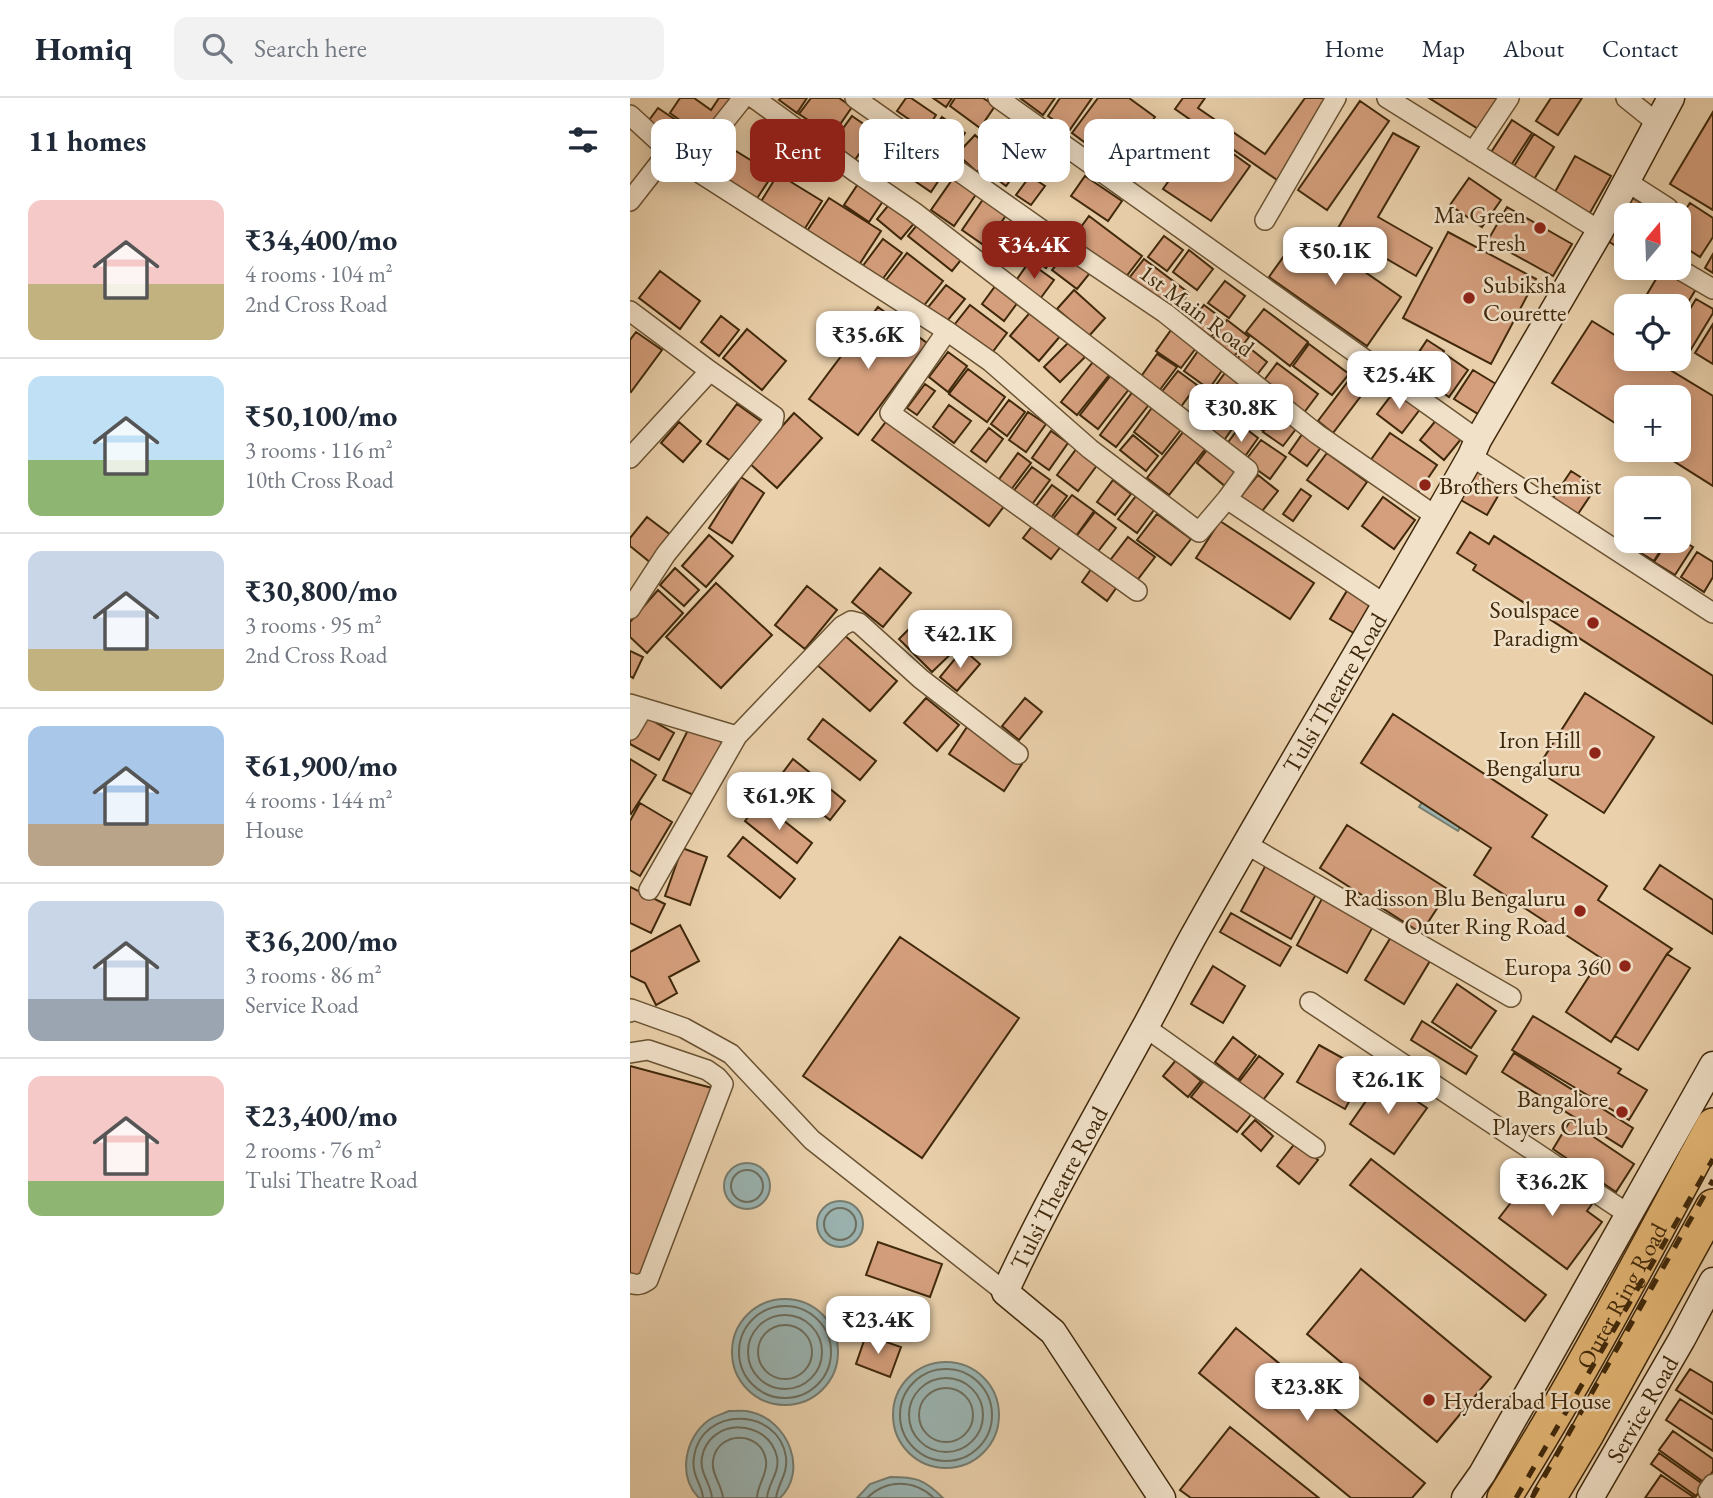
<!DOCTYPE html>
<meta charset="utf-8">
<style>
:root{--surface:#fff;--page:#f2f2f3;--text:#1f2937;--muted:#747a83;--line:#e0e1e3;--accent:#8f2418}
body{margin:0;font-family:"EB Garamond",serif;background:var(--page);color:var(--text);height:100vh;display:flex;flex-direction:column;font-size:26px;white-space:nowrap}
*{box-sizing:border-box;margin:0}
p{font-size:23px;color:var(--muted)}
.icon{flex:none;width:38px;height:38px;fill:none;stroke:currentColor;stroke-width:2;stroke-linecap:round;stroke-linejoin:round}
.map{position:relative;flex:1;overflow:hidden}
.sheet{display:flex;flex-direction:column;background:var(--surface);width:630px}
.sheet>*{flex:none}
.banner{position:absolute;left:21px;top:21px;width:665px;height:63px;display:flex;gap:14px}
.needle{width:46px;rotate:19deg}
.buttons{position:absolute;left:984px;top:105px;display:grid;gap:14px}
.buttons a{display:grid;place-items:center;width:77px;height:77px;border-radius:14px;background:var(--surface);box-shadow:0 4px 18px #0003;font-size:35px}
.price{position:absolute;translate:-50% -60px;padding:0 16px;border-radius:14px;background:#fff;color:#222;font-size:23px;line-height:46px;filter:drop-shadow(0 2px 4px #0008)}
.price::after{content:'';position:absolute;left:50%;top:42px;width:21px;height:16px;margin-left:-10px;background:inherit;clip-path:polygon(0 0,100% 0,50% 100%)}
.price.current{background:var(--accent);color:#fff}
ul{padding:0;list-style:none}
li{display:flex;align-items:center;gap:21px;height:175px;padding:0 28px}
li+li{border-top:2px solid var(--line)}
li span{display:grid;place-items:center;flex:none;width:196px;height:140px;border-radius:14px;color:#555}
li>.icon{margin-inline-start:auto}
span .icon{width:84px;height:84px;fill:#fffc;stroke-width:1}
li b{font-size:30px}
h2{display:flex;justify-content:space-between;align-items:center;height:84px;padding:0 28px;font-size:30px}
.tag{padding:0 24px;border-radius:14px;background:var(--surface);box-shadow:0 4px 18px #0003;font-size:24px;line-height:63px}
.tag.current{background:var(--accent);color:#fff}
header{display:flex;align-items:center;gap:42px;box-sizing:border-box;height:98px;padding:0 35px;background:var(--surface);border-bottom:2px solid var(--line)}
header strong{font-size:33px}
nav{display:flex;gap:38px;margin-inline-start:auto;font-size:24px}
.search{width:490px;height:63px;background:var(--page);display:flex;align-items:center;gap:18px;box-sizing:border-box;padding:0 24px;border-radius:14px;color:var(--muted);font-size:26px}
main{display:flex;flex:1;min-height:0}
.map>svg:first-child{display:block}
.water{fill:#9bb5b3;stroke:#777d70;stroke-width:2}
.lines{fill:none;stroke-linecap:round;stroke-linejoin:round}
.shore{stroke:#6e6f5f;stroke-width:2}
.building{fill:#d59f7d;stroke:#40290b;stroke-width:2}
.street-casing{stroke:#6a5333;stroke-width:22}
.secondary-casing{stroke:#40290b;stroke-width:29}
.highway-casing{stroke:#40290b;stroke-width:36}
.street{stroke:#f1e1c9;stroke-width:19}
.secondary{stroke:#f1e1c9;stroke-width:26}
.highway{stroke:#e5b876;stroke-width:33}
.rail{stroke:#40290b;stroke-width:5;stroke-dasharray:12 12;stroke-linecap:butt}
.poi-dot{fill:#8f2418;stroke:#f1e1c9;stroke-width:2.5}
.labels{text-anchor:middle;dominant-baseline:central;stroke-width:5;stroke-linejoin:round;paint-order:stroke}
.poi-label{font-size:24px;fill:#40290b;stroke:#f1e1c9;text-anchor:end}
.street-label{font-size:24px;fill:#40290b;stroke:#f1e1c9}
</style>
<header>
<strong>Homiq</strong>
<div class="search"><svg class="icon" aria-label="search" viewBox="0 0 24 24"><circle cx="10" cy="10" r="6"/><path d="M15 15l6 6"/></svg>Search here</div>
<nav><a>Home</a><a>Map</a><a>About</a><a>Contact</a></nav>
</header>
<main>
<section class="sheet">
<h2>11 homes<svg class="icon" aria-label="filters" viewBox="0 0 24 24"><path d="M4 7h16M4 17h16"/><circle cx="9" cy="7" r="2"/><circle cx="15" cy="17" r="2"/></svg></h2>
<ul>
<li><span style="background:linear-gradient(#f6c9c9 60%,#c2b280 0)"><svg class="icon" aria-label="home" viewBox="0 0 24 24"><path d="M3 11l9-7 9 7M6 9v11h12V9"/></svg></span><div><b>₹34,400/mo</b><p>4 rooms · 104 m²</p><p>2nd Cross Road</p></div></li>
<li><span style="background:linear-gradient(#bfe0f5 60%,#8fb573 0)"><svg class="icon" aria-label="home" viewBox="0 0 24 24"><path d="M3 11l9-7 9 7M6 9v11h12V9"/></svg></span><div><b>₹50,100/mo</b><p>3 rooms · 116 m²</p><p>10th Cross Road</p></div></li>
<li><span style="background:linear-gradient(#c9d6e8 70%,#c2b280 0)"><svg class="icon" aria-label="home" viewBox="0 0 24 24"><path d="M3 11l9-7 9 7M6 9v11h12V9"/></svg></span><div><b>₹30,800/mo</b><p>3 rooms · 95 m²</p><p>2nd Cross Road</p></div></li>
<li><span style="background:linear-gradient(#a9c7e8 70%,#b9a48a 0)"><svg class="icon" aria-label="home" viewBox="0 0 24 24"><path d="M3 11l9-7 9 7M6 9v11h12V9"/></svg></span><div><b>₹61,900/mo</b><p>4 rooms · 144 m²</p><p>House</p></div></li>
<li><span style="background:linear-gradient(#c9d6e8 70%,#9aa5b1 0)"><svg class="icon" aria-label="home" viewBox="0 0 24 24"><path d="M3 11l9-7 9 7M6 9v11h12V9"/></svg></span><div><b>₹36,200/mo</b><p>3 rooms · 86 m²</p><p>Service Road</p></div></li>
<li><span style="background:linear-gradient(#f6c9c9 75%,#8fb573 0)"><svg class="icon" aria-label="home" viewBox="0 0 24 24"><path d="M3 11l9-7 9 7M6 9v11h12V9"/></svg></span><div><b>₹23,400/mo</b><p>2 rooms · 76 m²</p><p>Tulsi Theatre Road</p></div></li>
</ul>
</section>
<div class="map">
<svg width="1083" height="1400" viewBox="0 0 1083 1400">
<rect width="100%" height="100%" fill="#ead1ac"/>
<filter id="stains"><feTurbulence type="fractalNoise" baseFrequency=".00286" numOctaves="4"/><feColorMatrix values="0 0 0 0 .2 0 0 0 0 .09 0 0 0 0 .02 0 0 0 .5 -.17"/></filter>
<radialGradient id="worn" r=".72"><stop offset=".6" stop-color="#630" stop-opacity="0"/><stop offset="1" stop-color="#630" stop-opacity=".3"/></radialGradient>
<!-- water -->
<path class="water" d="M801 689 841 713 828 733 789 709Z
M94 1088a23 23 0 1 1 46 0a23 23 0 1 1-46 0Z
M187 1126a23 23 0 1 1 46 0a23 23 0 1 1-46 0Z
M102 1254a53 53 0 1 1 106 0a53 53 0 1 1-106 0Z
M263 1317a53 53 0 1 1 106 0a53 53 0 1 1-106 0Z
M99 1313C106 1313 114 1312 121 1314 157 1322 179 1372 150 1400H69C47 1378 55 1339 79 1322 84 1318 93 1316 99 1313Z
M260 1379C286 1379 294 1381 313 1400H227L240 1386Z"/>
<g class="lines">
<!-- shore -->
<path class="shore" d="M101 1088a16 16 0 1 1 32 0a16 16 0 1 1-32 0Z
M194 1126a16 16 0 1 1 32 0a16 16 0 1 1-32 0Z
M109 1254a46 46 0 1 1 92 0a46 46 0 1 1-92 0Z
M118 1254a37 37 0 1 1 74 0a37 37 0 1 1-74 0Z
M128 1254a27 27 0 1 1 54 0a27 27 0 1 1-54 0Z
M270 1317a46 46 0 1 1 92 0a46 46 0 1 1-92 0Z
M279 1317a37 37 0 1 1 74 0a37 37 0 1 1-74 0Z
M289 1317a27 27 0 1 1 54 0a27 27 0 1 1-54 0Z
M73 1400C72 1385 61 1378 64 1359 71 1308 148 1308 156 1359 158 1376 148 1385 146 1400
M82 1400C81 1385 69 1375 72 1359 80 1319 138 1320 147 1359 150 1375 138 1385 137 1400
M93 1400C92 1387 81 1376 83 1363 87 1332 132 1332 136 1363 138 1376 127 1387 127 1400
M237 1400C256 1381 284 1381 304 1400"/>
</g>
<!-- building -->
<path class="building" d="M50 0H64L81 12 89 0H98L101 2 73 39 40 15Z
M151 0H177L167 15 149 2Z
M181 0H209L222 9 202 38 169 16Z
M276 0H281L306 17 296 33 267 13Z
M303 0H322L316 9Z
M325 0H353L365 8 350 30 320 8Z
M390 0H425L413 17Z
M430 0H462L439 33 418 18Z
M468 0H499L525 19 488 69 442 35Z
M553 0H575L568 10 635 56 675 0H699L654 70 658 72 650 84 545 11Z
M799 0H870L850 32Z
M921 0H952L928 37 906 23Z
M730 3 759 23 697 112 668 92Z
M28 10 68 37 57 53 17 25Z
M1083 14V112L1040 86Z
M222 18 245 34 224 63 201 47Z
M312 19 335 35 324 52 300 36Z
M882 22 902 35 878 72 858 59Z
M147 24 175 42 156 71 128 53Z
M389 24 407 38 392 58 373 44Z
M573 34 620 68 581 123 533 91Z
M763 35 789 49 748 119 802 150 786 178 707 132Z
M258 36 285 55 265 82 239 64Z
M904 36 924 49 901 86 881 73Z
M345 37 365 55 347 74 327 56Z
M88 42 143 76 126 102 71 67Z
M291 56 315 73 301 94 276 77Z
M373 56 390 69 376 88 359 75Z
M945 58 981 78 957 120 921 101Z
M148 76 192 103 174 132 130 105Z
M400 78 415 88 401 107 386 97Z
M455 78 492 103 478 123 441 98Z
M324 79 347 95 324 128 301 112Z
M839 80 871 102 852 129 820 107Z
M228 86 253 103 239 124 214 107Z
M356 97 379 113 355 148 332 132Z
M1001 99 1026 114 1024 117H996V154L976 142Z
M199 100 251 133 227 170 175 136Z
M262 103 286 123 271 141 247 121Z
M1060 105 1083 120V139L1070 159 1048 145V123Z
M877 109 942 146 923 178 858 142Z
M459 118 512 158 495 180 443 140Z
M291 122 335 157 322 173 278 138Z
M673 131 771 199 737 248 639 179Z
M818 134 906 181 861 266 773 220Z
M402 135 428 154 416 170 390 151Z
M534 138 553 152 537 173 518 159Z
M253 141 272 155 251 183 232 169Z
M559 152 583 171 567 192 543 174Z
M277 155 313 183 289 214 253 186Z
M435 156 460 175 447 191 422 172Z
M1083 156V175L1075 170Z
M514 161 559 195 541 218 496 184Z
M399 164 424 182 410 201 385 184Z
M1032 171 1066 191 1048 221V208H1010Z
M30 173 70 203 50 231 9 200Z
M595 183 615 198 599 220 578 205Z
M316 187 335 201 314 227 295 213Z
M366 187 388 204 374 223 352 206Z
M444 192 475 220 459 238 427 211Z
M1066 201 1083 211V215L1060 253 1048 246V231Z
M340 207 377 235 358 260 321 231Z
M574 207 594 222 581 239 561 224Z
M248 209 297 245 228 337 179 301Z
M403 211 432 236 409 263 380 238Z
M634 211 678 244 660 268 616 234Z
M91 218 109 232 89 258 71 244Z
M597 222 619 239 602 261 580 245Z
M962 223 996 244V261H1022L1083 298V388L1026 352H1048V299H996V332L922 285Z
M1083 226V266L1065 255Z
M117 231 156 263 132 292 93 260Z
M541 232 566 250 551 270 526 253Z
M6 234 32 252 1 294 0 293V242Z
M797 242 814 253 792 286 775 275Z
M440 243 455 259 430 284 414 269Z
M679 246 719 276 702 297 663 268Z
M617 248 637 264 622 283 602 268Z
M568 253 593 271 579 291 554 273Z
M318 254 337 268 318 294 299 279Z
M527 256 547 269 529 293 510 280Z
M815 256 838 272 819 299 796 283Z
M467 259 483 272 447 317 431 304Z
M647 265 688 296 670 320 629 289Z
M728 270 743 282 703 335 688 323Z
M338 271 375 299 357 324 319 296Z
M485 272 503 286 468 331 450 317Z
M843 272 866 286 848 316 824 301Z
M548 273 567 287 550 310 530 296Z
M595 275 620 293 605 313 580 295Z
M295 286 305 293 287 317 277 310Z
M766 291 791 310 772 335 747 316Z
M504 292 521 304 486 349 470 337Z
M621 294 646 312 632 332 607 314Z
M379 302 395 314 377 338 361 326Z
M577 303 607 324 592 345 562 323Z
M107 306 132 324 102 364 77 346Z
M319 307 341 323 324 345 303 329Z
M524 307 553 329 532 356 504 334Z
M649 312 669 327 653 348 633 334Z
M398 314 416 326 396 354 379 342Z
M164 315 192 340 147 390 119 365Z
M258 321 375 407 359 428 242 342Z
M807 321 832 340 814 362 790 342Z
M49 324 71 343 53 364 31 345Z
M611 327 628 340 611 364 593 351Z
M359 330 373 341 356 364 341 353Z
M421 333 438 345 419 372 402 360Z
M554 333 576 350 539 397 517 380Z
M673 335 692 348 677 368 659 355Z
M760 335 807 367 787 396 740 363Z
M503 337 528 358 516 373 490 352Z
M631 342 656 359 640 381 615 363Z
M580 348 610 372 596 389 567 365Z
M447 350 468 366 448 393 427 377Z
M388 355 401 365 380 393 367 384Z
M697 355 737 384 718 411 677 382Z
M848 368 876 384 857 417 829 401Z
M402 369 420 382 400 409 382 395Z
M941 373 966 389 948 416 923 400Z
M628 377 648 393 629 417 609 401Z
M111 379 134 395 102 445 79 430Z
M483 382 501 396 485 417 467 404Z
M422 387 437 398 418 424 403 412Z
M671 391 681 398 663 423 653 416Z
M442 397 464 413 446 438 423 421Z
M506 398 524 412 507 435 488 421Z
M753 399 785 422 764 451 732 428Z
M465 414 486 430 466 456 445 440Z
M527 416 561 441 541 467 507 442Z
M17 419 42 438 21 465 0 448V440Z
M407 422 435 443 421 461 393 440Z
M590 423 684 485 660 521 566 460Z
M840 434 859 446 864 438 1083 578V626L843 472 846 467 827 455Z
M79 437 103 458 76 489 52 468Z
M498 439 525 459 505 485 478 465Z
M1048 440 1063 449 1045 477 1024 464 1038 443H1048Z
M1007 443H1036L1024 463 1003 450Z
M1067 454 1083 464V479L1074 494 1051 479Z
M464 467 489 486 477 503 452 484Z
M45 470 69 492 54 508 30 487Z
M250 470 281 495 253 529 222 504Z
M86 485 142 537 91 590 36 539Z
M177 488 207 512 175 551 145 527Z
M718 491 745 508 727 537 700 521Z
M28 492 53 515 17 555 0 539V524Z
M295 515 329 548 302 574 269 541Z
M213 536 267 583 240 613 186 566Z
M333 551 350 566 327 593 310 579Z
M0 553 13 559 3 580 0 578Z
M955 595 1024 639 974 715 906 672Z
M296 600 329 627 307 653 274 625Z
M395 600 412 614 389 642 372 628Z
M763 616 917 717 902 739 977 788 968 802 1042 851 1037 856 981 944 936 914 971 860 844 777 861 750 731 665Z
M14 618 44 635 29 662 0 646V643Z
M193 621 246 663 230 682 178 641Z
M60 628 94 645 67 699 33 682Z
M337 629 392 666 374 693 319 656Z
M0 661 26 677 1 716 0 715Z
M163 661 215 703 200 722 148 681Z
M130 704 182 745 167 765 115 723Z
M10 705 42 724 10 778 0 772V723Z
M717 727 819 792 791 835 690 770Z
M113 739 165 781 150 800 98 758Z
M52 750 77 759 60 807 35 798Z
M638 763 689 791 661 841 611 813Z
M1030 767 1083 802V836L1014 791Z
M0 789 35 806 21 835 0 825Z
M694 797 745 825 717 875 667 847Z
M601 815 661 849 650 868 590 834Z
M50 827 69 863 39 879 47 895 26 907 15 885 0 878V854Z
M764 834 803 858 774 906 735 882Z
M270 839 389 920 292 1060 173 978Z
M1037 856 1060 870 1008 952 985 938Z
M583 868 615 888 593 925 561 906Z
M827 886 866 913 841 950 802 924Z
M903 918 991 971 988 975 1017 992 999 1022 882 952Z
M792 923 847 958 836 976 781 942Z
M603 939 626 957 608 982 585 964Z
M689 947 736 973 715 1011 667 984Z
M884 955 1003 1030 992 1049 872 974Z
M629 958 653 976 633 1002 609 984Z
M546 962 571 983 558 999 533 978Z
M0 968 82 990 11 1184 0 1179Z
M577 979 623 1014 607 1034 561 999Z
M752 980 797 1010 764 1056 720 1026Z
M625 1022 643 1038 631 1053 612 1036Z
M940 1023 1004 1066 986 1094 923 1051Z
M666 1044 688 1062 669 1086 647 1068Z
M741 1061 916 1197 895 1223 720 1087Z
M907 1071 938 1094 941 1091 962 1106 957 1113 972 1124 937 1171 869 1120Z
M248 1144 312 1166 300 1199 236 1177Z
M731 1171 861 1279 807 1344 677 1236Z
M606 1230 795 1385 782 1400H721L569 1275Z
M236 1237 271 1249 260 1279 226 1266Z
M1060 1271 1083 1285V1316L1046 1292Z
M1050 1301 1083 1322V1353L1036 1322Z
M600 1329 689 1400H561L550 1392Z
M1043 1333 1083 1361V1373L1075 1385 1029 1352Z
M1029 1355 1074 1387 1066 1398 1021 1366Z
M1031 1377 1065 1400H1015Z"/>
<g class="lines">
<defs>
<path id="street" d="M225 0 412 132 535 215 687 336 807 419
M368 0 848 342
M757 0 970 133
M996 0 1027 25
M0 17 39 53 59 68 317 233 361 264 460 351 569 434 597 401 618 372 284 114 227 75 124 0
M843 54 879 0
M59 68 113 0
M996 83 1038 110 1034 117
M0 103 39 53
M635 122 706 0
M1047 170 1083 191
M0 213 80 273 144 318 143 324 36 456 0 511
M317 233 260 315 507 493
M841 358 1083 515
M0 360 80 273
M597 401 756 507
M0 606 107 638
M0 632 13 610
M616 746 881 899
M19 792 107 638 212 528 221 523 229 525 291 581 388 656
M680 904 998 1116
M0 914 1 911 54 930 101 956 182 1042 375 1194
M515 929 685 1050
M0 955 18 952 77 972 87 979 93 986 18 1182C12 1186 8 1188 0 1185
M1078 1393 1083 1386"/>
<g id="secondary">
<path id="s1" d="M532 1400 423 1234 375 1194C416 1105 466 1019 513 933 532 899 549 863 568 830 657 671 752 516 841 358L848 342 970 133 1041 0"/>
<path d="M835 1400 852 1376 901 1290 1083 967"/>
<path id="s2" d="M960 1400 1052 1241 1083 1183"/>
</g>
<g id="highway">
<path id="s3" d="M874 1400C950 1279 1015 1153 1083 1027"/>
<path d="M919 1400 957 1336 1083 1108"/>
</g>
</defs>
<!-- street casing -->
<use href="#street" class="street-casing"/>
<!-- secondary casing -->
<use href="#secondary" class="secondary-casing"/>
<!-- highway casing -->
<use href="#highway" class="highway-casing"/>
<!-- street -->
<use href="#street" class="street"/>
<!-- secondary -->
<use href="#secondary" class="secondary"/>
<!-- highway -->
<use href="#highway" class="highway"/>
<!-- rail -->
<path class="rail" d="M886 1400 1083 1061
M902 1400 1083 1082"/>
</g>
<!-- markers -->
<g class="poi-dot">
<circle cx="910" cy="130" r="7"/>
<circle cx="839" cy="200" r="7"/>
<circle cx="795" cy="387" r="7"/>
<circle cx="963" cy="525" r="7"/>
<circle cx="965" cy="655" r="7"/>
<circle cx="950" cy="813" r="7"/>
<circle cx="995" cy="868" r="7"/>
<circle cx="992" cy="1014" r="7"/>
<circle cx="799" cy="1302" r="7"/>
</g>
<g class="labels">
<!-- poi labels -->
<g class="poi-label">
<text x="896" y="116">Ma Green<tspan x="896" dy="28">Fresh</tspan></text>
<text x="853" y="186" text-anchor="start">Subiksha<tspan x="853" dy="28">Courette</tspan></text>
<text x="809" y="387" text-anchor="start">Brothers Chemist</text>
<text x="949" y="511">Soulspace<tspan x="949" dy="28">Paradigm</tspan></text>
<text x="951" y="641">Iron Hill<tspan x="951" dy="28">Bengaluru</tspan></text>
<text x="936" y="799">Radisson Blu Bengaluru<tspan x="936" dy="28">Outer Ring Road</tspan></text>
<text x="981" y="868">Europa 360</text>
<text x="978" y="1000">Bangalore<tspan x="978" dy="28">Players Club</tspan></text>
<text x="813" y="1302" text-anchor="start">Hyderabad House</text>
</g>
<!-- street labels -->
<g class="street-label">
<text transform="translate(567 212) rotate(37)">1st Main Road</text>
<text stroke="none"><textPath href="#s1" startOffset="945">Tulsi Theatre Road</textPath></text>
<text stroke="none"><textPath href="#s1" startOffset="378">Tulsi Theatre Road</textPath></text>
<text stroke="none"><textPath href="#s3" startOffset="234">Outer Ring Road</textPath></text>
<text stroke="none"><textPath href="#s2" startOffset="103">Service Road</textPath></text>
</g>
</g>
<rect width="100%" height="100%" filter="url(#stains)"/>
<rect width="100%" height="100%" fill="url(#worn)"/>
</svg>
<div class="buttons">
<a><svg class="needle" viewBox="-14 -14 28 28"><path d="M0-13l5 13h-10z" fill="#e53935"/><path d="M0 13l5-13h-10z" fill="#747a83"/></svg></a>
<a><svg class="icon" aria-label="locate" viewBox="0 0 24 24"><circle cx="12" cy="12" r="6"/><path d="M12 2v4M12 18v4M2 12h4M18 12h4"/></svg></a>
<a>+</a>
<a>−</a>
</div>
<b class="price current" style="left:404px;top:183px">₹34.4K</b>
<b class="price" style="left:705px;top:189px">₹50.1K</b>
<b class="price" style="left:238px;top:273px">₹35.6K</b>
<b class="price" style="left:769px;top:313px">₹25.4K</b>
<b class="price" style="left:611px;top:346px">₹30.8K</b>
<b class="price" style="left:330px;top:572px">₹42.1K</b>
<b class="price" style="left:149px;top:734px">₹61.9K</b>
<b class="price" style="left:758px;top:1018px">₹26.1K</b>
<b class="price" style="left:922px;top:1120px">₹36.2K</b>
<b class="price" style="left:248px;top:1258px">₹23.4K</b>
<b class="price" style="left:677px;top:1325px">₹23.8K</b>
<div class="banner">
<a class="tag">Buy</a>
<a class="tag current">Rent</a>
<a class="tag">Filters</a>
<a class="tag">New</a>
<a class="tag">Apartment</a>
</div>
</div>
</main>
